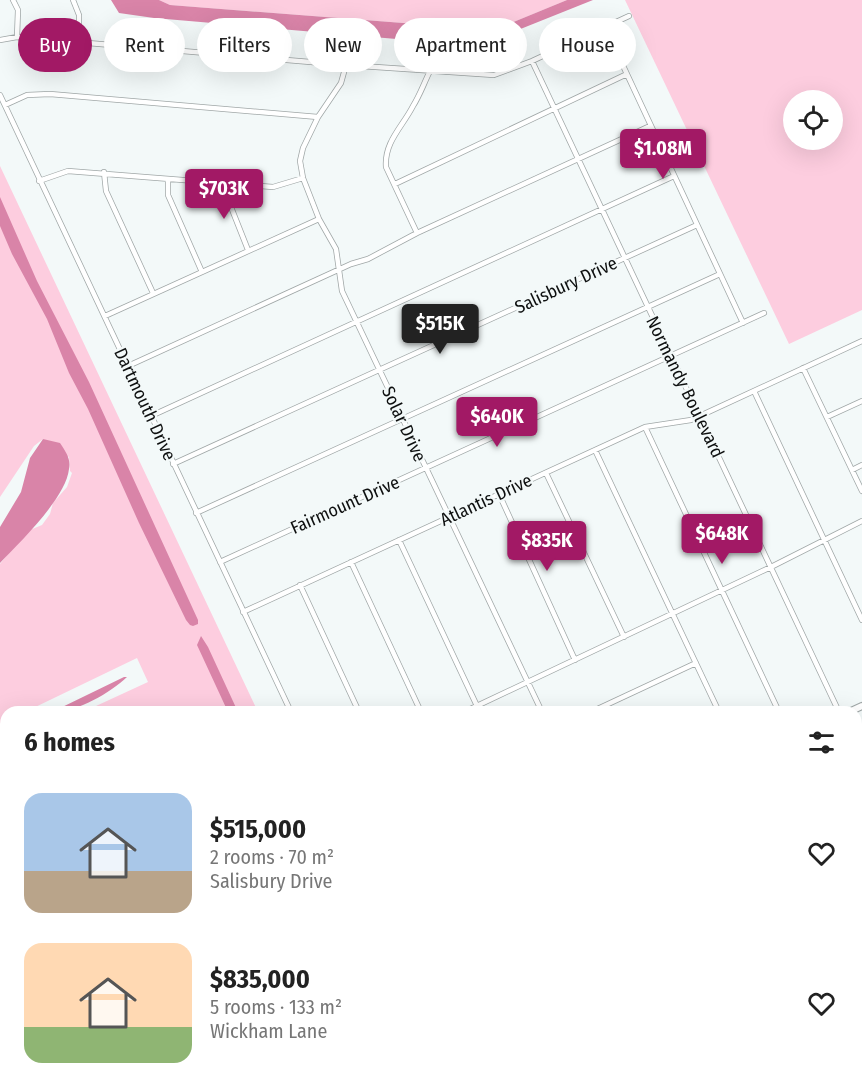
<!DOCTYPE html>
<meta charset="utf-8">
<style>
:root{--surface:#fff;--page:#f6f6f6;--text:#222;--muted:#767676;--accent:#a21965}
body{margin:0;font-family:"Fira Sans Condensed",sans-serif;background:var(--page);color:var(--text);height:100vh;display:flex;flex-direction:column;font-size:22px;white-space:nowrap}
*{box-sizing:border-box;margin:0}
p{font-size:20px;color:var(--muted)}
.icon{flex:none;width:33px;height:33px;fill:none;stroke:currentColor;stroke-width:2;stroke-linecap:round;stroke-linejoin:round}
.map{position:relative;flex:1;overflow:hidden}
.sheet{position:absolute;left:0px;top:706px;width:862px;height:386px;display:flex;flex-direction:column;background:var(--surface);border-radius:18px 18px 0 0;box-shadow:0 6px 24px #0002}
.sheet>*{flex:none}
.guide{position:absolute;left:18px;top:18px;width:826px;height:54px;display:flex;gap:12px}
.tools{position:absolute;left:783px;top:90px;display:grid;gap:12px}
.tools a{display:grid;place-items:center;width:60px;height:60px;border-radius:50%;background:var(--surface);box-shadow:0 6px 24px #0002;font-size:30px}
.price{position:absolute;translate:-50% -51px;padding:0 14px;border-radius:6px;background:var(--accent);color:#fff;font-size:20px;line-height:39px;filter:drop-shadow(0 2px 3px #0008)}
.price::after{content:'';position:absolute;left:50%;top:36px;width:18px;height:14px;margin-left:-9px;background:inherit;clip-path:polygon(0 0,100% 0,50% 100%)}
.price.selected{background:#222;color:#fff}
ul{padding:0;list-style:none}
li{display:flex;align-items:center;gap:18px;height:150px;padding:0 24px}
li span{display:grid;place-items:center;flex:none;width:168px;height:120px;border-radius:18px;color:#555}
li>.icon{margin-inline-start:auto}
span .icon{width:72px;height:72px;fill:#fffc;stroke-width:1}
li b{font-size:26px}
h2{display:flex;justify-content:space-between;align-items:center;height:72px;padding:0 24px;font-size:26px}
.tag{padding:0 21px;border-radius:27px;background:var(--surface);box-shadow:0 6px 24px #0002;font-size:21px;line-height:54px}
.tag.selected{background:var(--accent);color:#fff}
.map>svg:first-child{display:block}
.green{fill:#fdcddf;fill-rule:evenodd}
.water{fill:#d984a8}
.lines{fill:none;stroke-linecap:round;stroke-linejoin:round}
.street-casing{stroke:#a0a7a7;stroke-width:6}
.secondary-casing{stroke:#a0a7a7;stroke-width:8}
.street{stroke:#fff;stroke-width:4.5}
.secondary{stroke:#fff;stroke-width:6}
.labels{text-anchor:middle;dominant-baseline:central;stroke-width:4.5;stroke-linejoin:round;paint-order:stroke}
.street-label{font-size:18px;fill:#0e1010;stroke:#f3f9f9}
</style>
<div class="map">
<svg width="862" height="1091" viewBox="0 0 862 1091">
<rect width="100%" height="100%" fill="#f3f9f9"/>
<!-- green -->
<path class="green" d="M159 0H567L494 30 170 5Z
M625 0H862V310L789 344ZM794 100H832V140H794Z
M0 166 258 712H83L148 682 137 658 25 712H6V722L0 725V564L25 532 42 525 50 514 53 503 67 487 72 473 70 471 69 457 43 439 34 446 0 497Z
M338 1086H433L436 1091H341Z"/>
<!-- water -->
<path class="water" d="M111 0H159L170 5 494 30 567 0H593L478 46 154 18 119 13Z
M0 197 37 281 89 382 198 620V624L193 626 190 625 186 620 139 523 88 409 69 373 47 319 12 254 0 226Z
M43 439 60 443C66 452 71 459 69 469 66 498 20 542 0 563V527L21 492 30 458Z
M201 636 208 647 238 712H228L197 645Z
M124 677H127C110 693 76 713 52 712Z"/>
<g class="lines">
<defs>
<path id="street" d="M13 0 18 10 17 37
M73 0 79 15V43
M605 27 743 323
M0 40 17 37 346 65 494 75 532 61 629 16
M532 61 839 712
M346 65 341 83 318 117 303 148 300 161 303 178 319 219 336 249 342 291 542 712
M0 95 291 712
M5 105 27 95 50 94 318 117
M104 172 106 191 153 293
M168 179V195L202 272
M39 181 68 171 273 187 303 178
M226 183 229 202 248 250
M395 184 627 74
M417 233 386 167C384 142 403 126 413 106 420 95 424 83 430 71
M105 316 319 219
M128 366 351 264 368 259 417 233 650 126
M803 368 862 491
M754 391 862 620
M151 416 674 176
M827 417 862 401
M645 427 779 712
M595 450 719 712
M173 464 697 225
M852 470 862 465
M546 473 624 637
M499 494 575 660
M196 513 720 274
M399 540 477 706
M220 562 764 313
M351 562 421 712
M300 585 359 712
M243 612 645 427 691 420 862 341
M464 712 771 567 862 521
M591 712 696 663
M0 730 6 727
M0 734 6 746
M856 749 862 761
M0 803 6 800
M0 848 6 845
M856 876 862 888
M0 898 6 895
M0 988 6 1001
M856 1005 862 1017
M856 1040 862 1037
M172 1086 175 1091
M301 1086 304 1091
M467 1086 470 1091
M535 1086 538 1091
M599 1086 601 1091
M659 1086 661 1091
M719 1086 721 1091
M750 1091 760 1086"/>
<path id="secondary" d="M849 712 862 706
M856 1080 862 1077
M50 1091 61 1086
M833 1091 843 1086"/>
</defs>
<!-- street casing -->
<use href="#street" class="street-casing"/>
<!-- secondary casing -->
<use href="#secondary" class="secondary-casing"/>
<!-- street -->
<use href="#street" class="street"/>
<!-- secondary -->
<use href="#secondary" class="secondary"/>
</g>
<g class="labels">
<!-- street labels -->
<g class="street-label">
<text transform="translate(566 285) rotate(-25)">Salisbury Drive</text>
<text transform="translate(685 387) rotate(64)">Normandy Boulevard</text>
<text transform="translate(145 404) rotate(65)">Dartmouth Drive</text>
<text transform="translate(404 424) rotate(65)">Solar Drive</text>
<text transform="translate(486 500) rotate(-25)">Atlantis Drive</text>
<text transform="translate(345 505) rotate(-24)">Fairmount Drive</text>
</g>
</g>
</svg>
<div class="tools">
<a><svg class="icon" aria-label="locate" viewBox="0 0 24 24"><circle cx="12" cy="12" r="6"/><path d="M12 2v4M12 18v4M2 12h4M18 12h4"/></svg></a>
</div>
<b class="price" style="left:663px;top:180px">$1.08M</b>
<b class="price" style="left:224px;top:220px">$703K</b>
<b class="price selected" style="left:440px;top:355px">$515K</b>
<b class="price" style="left:497px;top:448px">$640K</b>
<b class="price" style="left:722px;top:565px">$648K</b>
<b class="price" style="left:547px;top:572px">$835K</b>
<div class="guide">
<a class="tag selected">Buy</a>
<a class="tag">Rent</a>
<a class="tag">Filters</a>
<a class="tag">New</a>
<a class="tag">Apartment</a>
<a class="tag">House</a>
</div>
<section class="sheet">
<h2>6 homes<svg class="icon" aria-label="filters" viewBox="0 0 24 24"><path d="M4 7h16M4 17h16"/><circle cx="9" cy="7" r="2"/><circle cx="15" cy="17" r="2"/></svg></h2>
<ul>
<li><span style="background:linear-gradient(#a9c7e8 65%,#b9a48a 0)"><svg class="icon" aria-label="home" viewBox="0 0 24 24"><path d="M3 11l9-7 9 7M6 9v11h12V9"/></svg></span><div><b>$515,000</b><p>2 rooms · 70 m²</p><p>Salisbury Drive</p></div><svg class="icon" aria-label="heart" viewBox="0 0 24 24"><path d="M12 20l-8-8c-3-5 5-10 8-4 3-6 11-1 8 4z"/></svg></li>
<li><span style="background:linear-gradient(#ffd9b3 70%,#8fb573 0)"><svg class="icon" aria-label="home" viewBox="0 0 24 24"><path d="M3 11l9-7 9 7M6 9v11h12V9"/></svg></span><div><b>$835,000</b><p>5 rooms · 133 m²</p><p>Wickham Lane</p></div><svg class="icon" aria-label="heart" viewBox="0 0 24 24"><path d="M12 20l-8-8c-3-5 5-10 8-4 3-6 11-1 8 4z"/></svg></li>
</ul>
</section>
</div>
